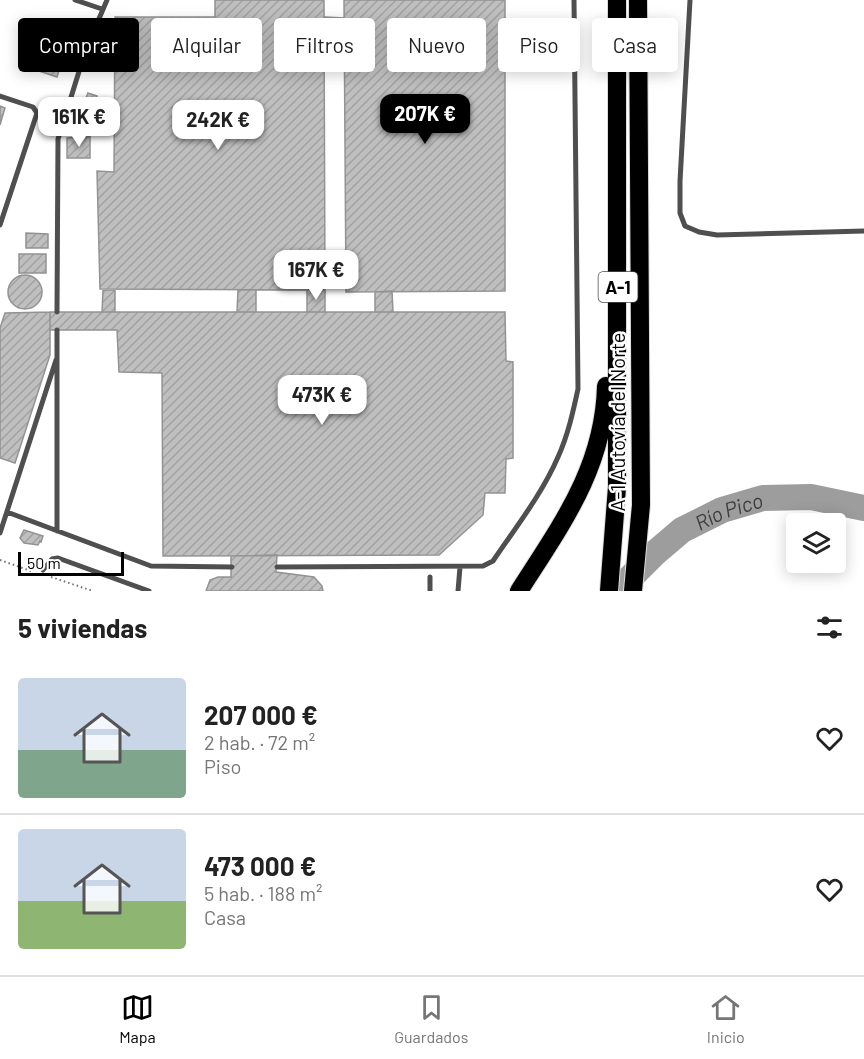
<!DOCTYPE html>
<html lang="es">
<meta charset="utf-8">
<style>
:root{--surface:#fff;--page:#f2f2f2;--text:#222;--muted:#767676;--line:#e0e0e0;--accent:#000}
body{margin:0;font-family:Barlow,sans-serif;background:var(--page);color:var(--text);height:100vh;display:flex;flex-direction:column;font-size:22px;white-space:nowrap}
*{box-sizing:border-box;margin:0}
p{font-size:20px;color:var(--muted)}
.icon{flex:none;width:33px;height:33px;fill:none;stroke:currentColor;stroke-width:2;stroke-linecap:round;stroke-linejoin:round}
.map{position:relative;height:591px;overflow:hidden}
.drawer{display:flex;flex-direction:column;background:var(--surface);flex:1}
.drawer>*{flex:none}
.hud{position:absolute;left:18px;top:18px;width:828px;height:54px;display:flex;gap:12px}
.buttons{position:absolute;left:786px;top:513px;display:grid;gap:12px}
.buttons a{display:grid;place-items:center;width:60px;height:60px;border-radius:6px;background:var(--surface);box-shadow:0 3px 15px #0003;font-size:30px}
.scale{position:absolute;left:18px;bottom:15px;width:106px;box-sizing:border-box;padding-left:6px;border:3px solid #000;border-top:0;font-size:16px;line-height:21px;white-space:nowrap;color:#000;-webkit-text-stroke:4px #fff;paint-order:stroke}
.price{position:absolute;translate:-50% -51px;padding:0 14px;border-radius:12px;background:#fff;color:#222;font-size:20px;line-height:39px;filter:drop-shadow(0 2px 3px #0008)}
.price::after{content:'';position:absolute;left:50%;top:36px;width:18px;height:14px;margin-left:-9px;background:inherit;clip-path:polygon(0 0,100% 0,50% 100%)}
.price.selected{background:var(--accent);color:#fff}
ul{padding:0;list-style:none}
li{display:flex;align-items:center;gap:18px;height:150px;padding:0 18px}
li+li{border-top:2px solid var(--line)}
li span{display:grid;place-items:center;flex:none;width:168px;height:120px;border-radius:6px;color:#555}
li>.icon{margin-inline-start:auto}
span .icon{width:72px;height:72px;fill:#fffc;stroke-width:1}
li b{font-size:26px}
h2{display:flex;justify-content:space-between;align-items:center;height:72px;padding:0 18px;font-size:26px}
.tag{padding:0 21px;border-radius:6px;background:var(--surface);box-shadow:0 3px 15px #0003;font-size:21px;line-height:54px}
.tag.selected{background:var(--accent);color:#fff}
.tab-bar{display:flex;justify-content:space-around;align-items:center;height:84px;border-top:2px solid var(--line);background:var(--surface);font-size:16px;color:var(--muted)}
.tab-bar a{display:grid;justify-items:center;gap:3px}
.tab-bar .selected{color:var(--accent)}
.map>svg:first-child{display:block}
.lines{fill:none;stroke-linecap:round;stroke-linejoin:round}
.river{stroke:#9d9d9d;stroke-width:26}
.building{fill:url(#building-hatch);stroke:#939393;stroke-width:1.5}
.motorway-casing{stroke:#dbdbdb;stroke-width:20}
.path{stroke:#717171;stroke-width:2;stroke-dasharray:1.5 3;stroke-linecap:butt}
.service{stroke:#4f4f4f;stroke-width:5}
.motorway{stroke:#000;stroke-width:18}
.labels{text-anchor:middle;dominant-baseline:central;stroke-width:5;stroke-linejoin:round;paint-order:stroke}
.shield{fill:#fff;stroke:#4c4c4c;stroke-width:1.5}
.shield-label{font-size:18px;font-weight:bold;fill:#000}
.street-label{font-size:20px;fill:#000;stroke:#fff}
.water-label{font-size:21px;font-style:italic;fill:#3e3e3e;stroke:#fff}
</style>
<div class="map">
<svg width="864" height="591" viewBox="0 0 864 591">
<defs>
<pattern id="building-hatch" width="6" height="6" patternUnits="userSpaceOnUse" patternTransform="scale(1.5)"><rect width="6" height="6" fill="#bfbfbf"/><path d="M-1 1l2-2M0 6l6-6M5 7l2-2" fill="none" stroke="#a2a2a2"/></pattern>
</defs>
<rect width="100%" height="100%" fill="#fff"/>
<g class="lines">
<!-- river -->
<path class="river" id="s1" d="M617 591 655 553 682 530 722 510 763 498 811 497 864 508"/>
</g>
<!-- building -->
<path class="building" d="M215 0H324L325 290 100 289 97 171 114 172 115 17H215Z
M344 0H505V291L346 292Z
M325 17 344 18V31H325Z
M35 43 65 52 57 77 27 67Z
M88 93 97 96 91 111 82 108Z
M0 106 5 108 0 125Z
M72 124a13 13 0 1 1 26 0a13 13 0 1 1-26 0Z
M86 137H90V158H67V138Z
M26 233 48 234V248H26Z
M19 254H46V273H19Z
M8 292a17 17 0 1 1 34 0a17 17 0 1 1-34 0Z
M103 290H115V312H102Z
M238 290H256V312H237Z
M307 290H325V312H307Z
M392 291 393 312H375V292Z
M50 312H505L506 361 513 362V458L506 459 505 493H485L483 515 439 555 163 556 162 373 119 372 117 330H50Z
M50 312V355L15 463 0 458V328L5 313Z
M24 530 43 536 41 542 40 541 38 545 24 543 20 538Z
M277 555 276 572 314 577 322 586 323 591H206L210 580 218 577H231V556Z"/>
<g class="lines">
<defs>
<path id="motorway" d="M519 591C561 525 604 468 606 386
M609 591 617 487V0
M633 591 641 505 638 0"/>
</defs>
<!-- motorway casing -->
<use href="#motorway" class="motorway-casing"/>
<!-- path -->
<path class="path" d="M0 560 34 572
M51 577 93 591"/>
<!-- service -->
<path class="service" d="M75 0 102 9
M690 0 680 181V213L685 226 699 232 717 235 864 231
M0 96 33 107 37 113 0 225
M57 312 58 139 86 49 107 0
M7 512 151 566 232 567
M57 531V330
M0 533 56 360
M277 567 483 566 493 561C516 527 542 494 558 457 568 435 573 412 578 389L574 0
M43 570 52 559 58 558 149 591
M430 591V577
M458 591 460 567"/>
<!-- motorway -->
<use href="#motorway" class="motorway"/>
</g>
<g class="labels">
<!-- shield labels -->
<rect class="shield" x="598.5" y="272" width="39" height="30" rx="4.5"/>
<g class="shield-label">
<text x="618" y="287">A-1</text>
</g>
<!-- street labels -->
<g class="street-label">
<text transform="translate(617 422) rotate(-90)">A-1 Autovía del Norte</text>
</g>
<!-- water labels -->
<g class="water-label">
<text stroke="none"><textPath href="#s1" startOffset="140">Río Pico</textPath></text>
</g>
</g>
</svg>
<div class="buttons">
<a><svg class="icon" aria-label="layers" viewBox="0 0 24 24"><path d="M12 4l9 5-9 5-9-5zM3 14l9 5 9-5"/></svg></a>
</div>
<div class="scale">50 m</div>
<b class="price selected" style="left:425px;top:145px">207K €</b>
<b class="price" style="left:79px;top:148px">161K €</b>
<b class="price" style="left:218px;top:151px">242K €</b>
<b class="price" style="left:316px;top:301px">167K €</b>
<b class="price" style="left:322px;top:426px">473K €</b>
<div class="hud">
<a class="tag selected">Comprar</a>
<a class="tag">Alquilar</a>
<a class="tag">Filtros</a>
<a class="tag">Nuevo</a>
<a class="tag">Piso</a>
<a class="tag">Casa</a>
</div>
</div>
<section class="drawer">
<h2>5 viviendas<svg class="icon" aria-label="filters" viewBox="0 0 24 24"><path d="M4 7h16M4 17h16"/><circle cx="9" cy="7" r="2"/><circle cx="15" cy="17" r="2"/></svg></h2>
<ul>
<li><span style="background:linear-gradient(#c9d6e8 60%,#7fa58c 0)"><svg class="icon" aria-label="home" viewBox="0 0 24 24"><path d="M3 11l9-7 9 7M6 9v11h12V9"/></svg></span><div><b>207 000 €</b><p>2 hab. · 72 m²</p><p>Piso</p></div><svg class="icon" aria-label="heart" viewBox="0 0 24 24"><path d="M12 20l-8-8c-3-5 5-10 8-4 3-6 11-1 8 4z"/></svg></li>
<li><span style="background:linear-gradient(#c9d6e8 60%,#8fb573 0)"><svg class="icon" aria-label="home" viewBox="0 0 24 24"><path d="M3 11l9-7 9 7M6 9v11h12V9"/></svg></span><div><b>473 000 €</b><p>5 hab. · 188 m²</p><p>Casa</p></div><svg class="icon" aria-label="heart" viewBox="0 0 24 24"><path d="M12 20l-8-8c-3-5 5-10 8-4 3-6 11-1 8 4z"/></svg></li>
</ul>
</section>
<nav class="tab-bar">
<a class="selected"><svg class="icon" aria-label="map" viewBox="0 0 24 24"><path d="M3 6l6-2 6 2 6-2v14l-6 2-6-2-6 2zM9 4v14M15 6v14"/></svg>Mapa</a>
<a><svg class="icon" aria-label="saved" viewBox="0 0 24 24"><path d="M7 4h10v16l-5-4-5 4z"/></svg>Guardados</a>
<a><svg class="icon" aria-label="home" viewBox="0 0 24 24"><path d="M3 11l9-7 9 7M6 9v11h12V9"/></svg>Inicio</a>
</nav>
